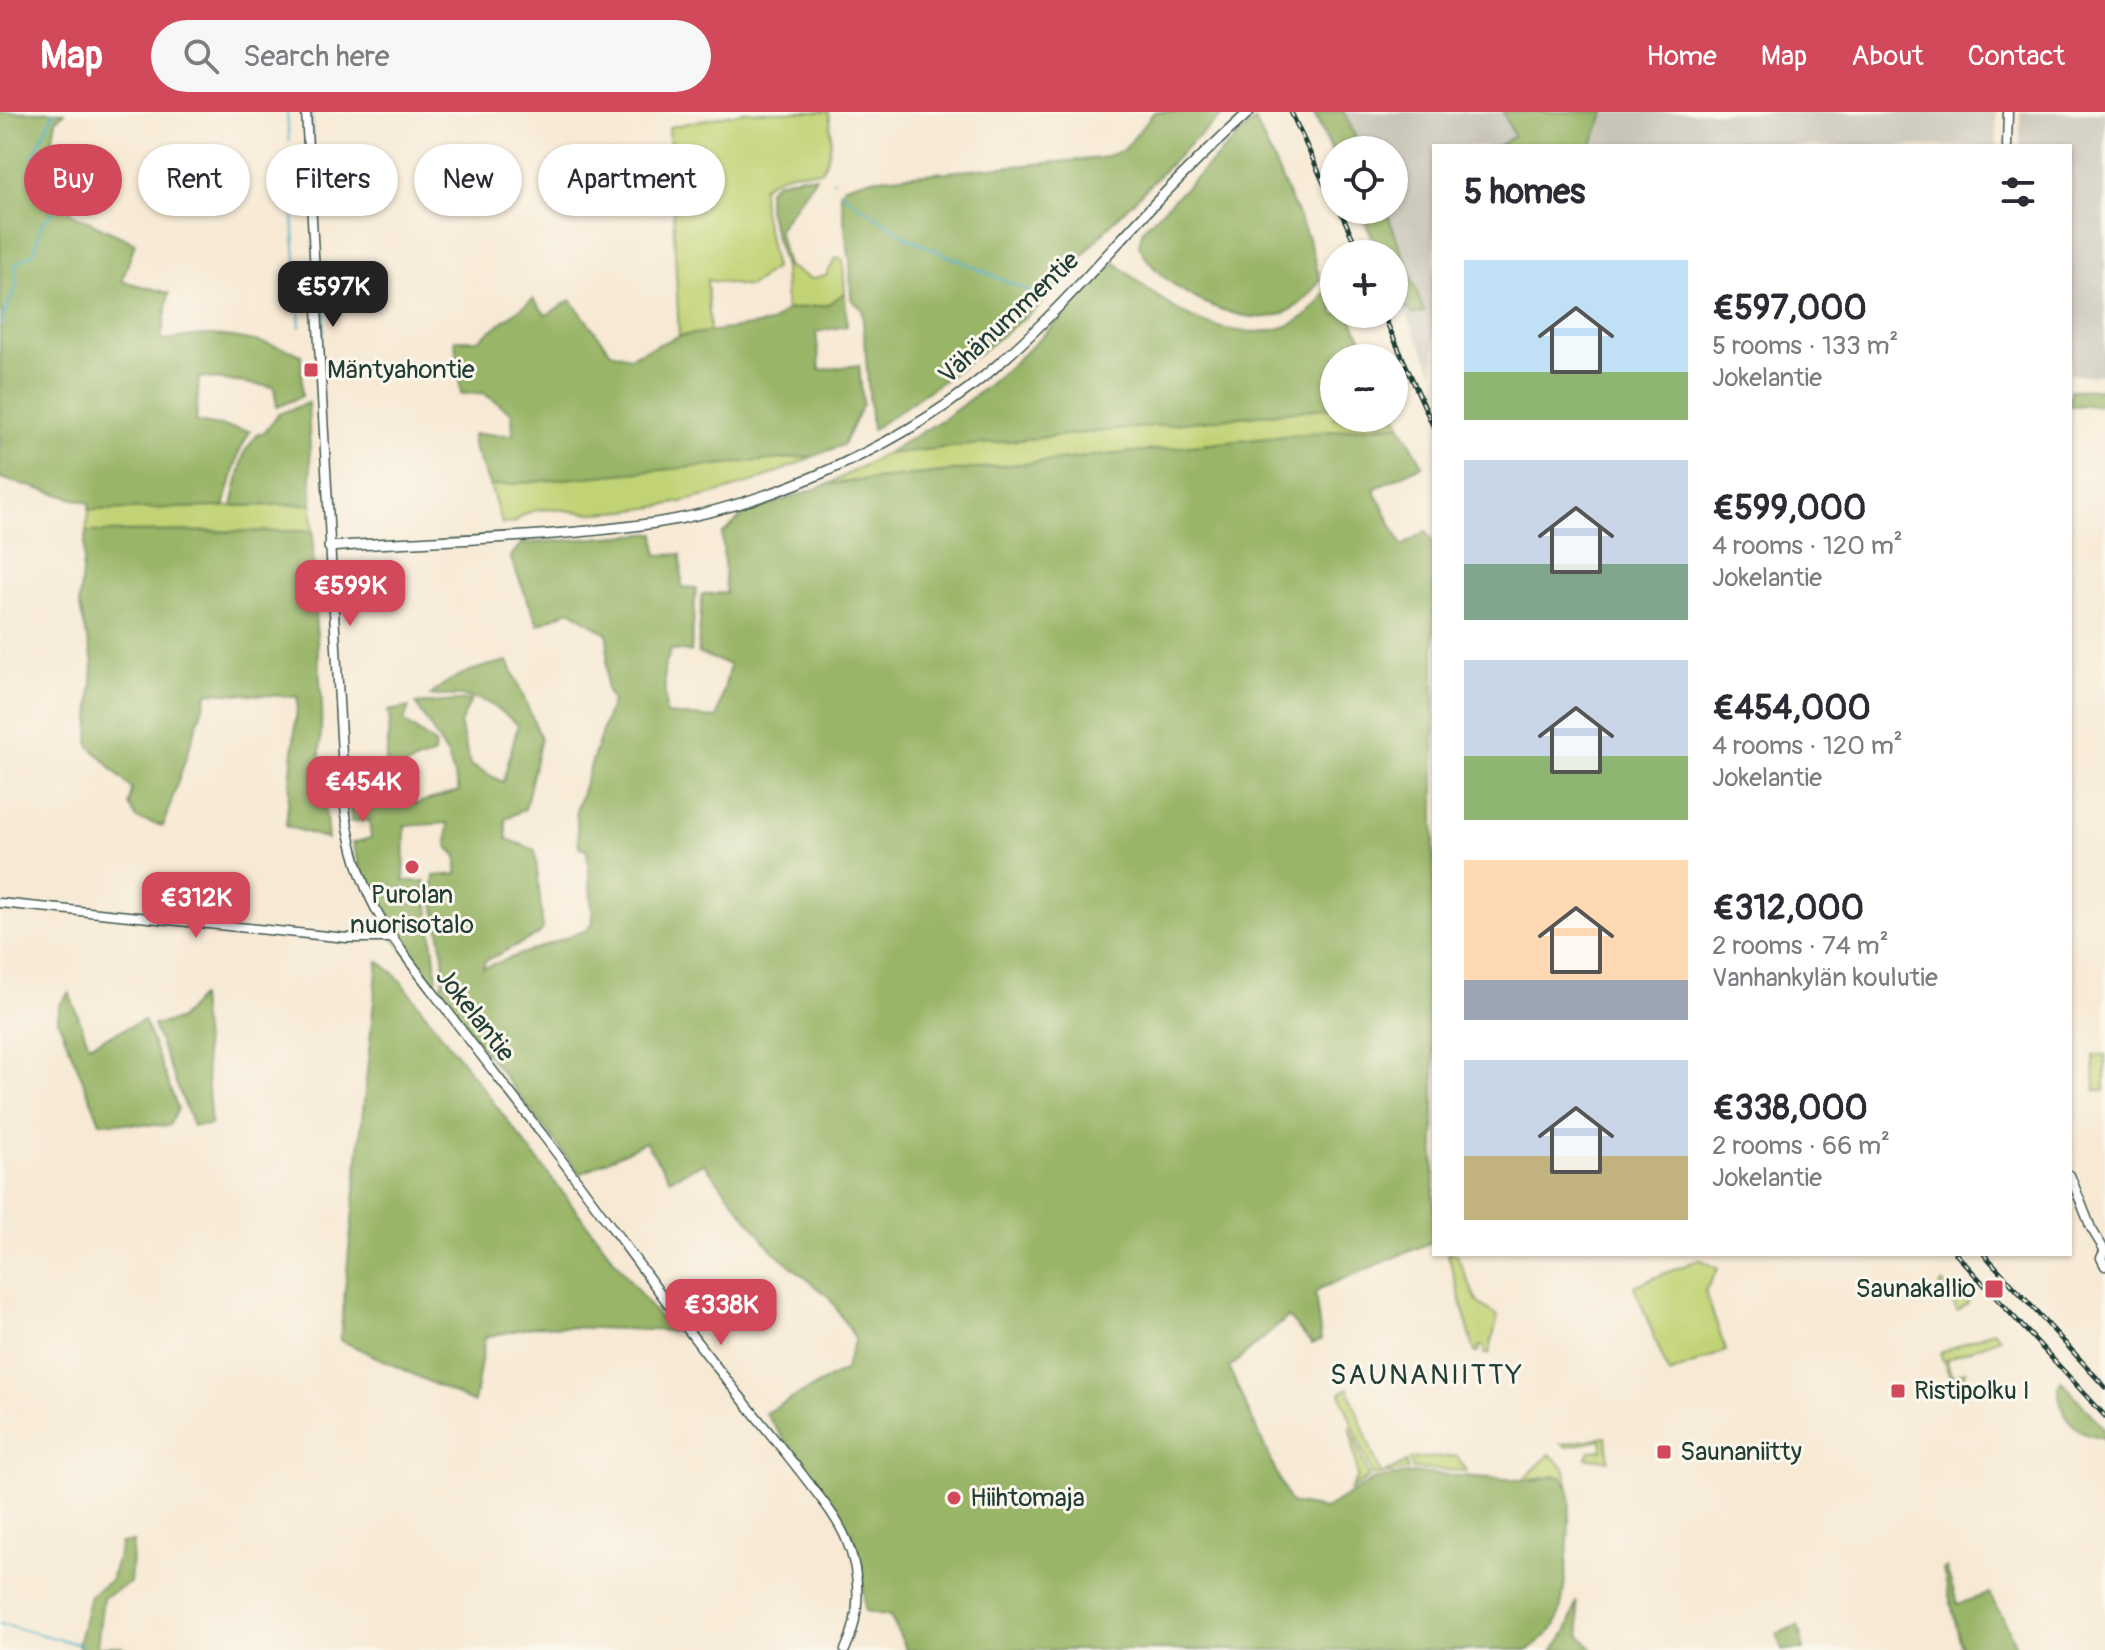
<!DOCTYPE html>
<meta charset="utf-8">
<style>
:root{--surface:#fff;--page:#f7f7f7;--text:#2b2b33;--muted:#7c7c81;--accent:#d1495b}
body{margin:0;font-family:Pangolin,sans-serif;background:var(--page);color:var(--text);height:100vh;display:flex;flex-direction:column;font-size:30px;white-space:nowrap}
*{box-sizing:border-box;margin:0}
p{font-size:26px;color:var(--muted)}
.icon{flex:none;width:44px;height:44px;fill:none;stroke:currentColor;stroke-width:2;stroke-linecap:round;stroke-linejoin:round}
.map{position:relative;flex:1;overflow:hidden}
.sheet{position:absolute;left:1432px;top:32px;width:640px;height:1112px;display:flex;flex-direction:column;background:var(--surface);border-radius:0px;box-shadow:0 2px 6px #0004}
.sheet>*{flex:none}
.banner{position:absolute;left:24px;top:32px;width:760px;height:72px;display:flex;gap:16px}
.fabs{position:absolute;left:1320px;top:24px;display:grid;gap:16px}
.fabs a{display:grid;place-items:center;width:88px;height:88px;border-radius:50%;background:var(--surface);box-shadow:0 2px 6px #0004;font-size:40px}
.price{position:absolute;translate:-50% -68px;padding:0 18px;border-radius:16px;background:var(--accent);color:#fff;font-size:26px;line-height:52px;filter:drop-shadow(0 2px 4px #0008)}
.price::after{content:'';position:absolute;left:50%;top:48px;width:24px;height:18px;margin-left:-12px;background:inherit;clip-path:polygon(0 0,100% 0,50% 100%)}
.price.on{background:#222;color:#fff}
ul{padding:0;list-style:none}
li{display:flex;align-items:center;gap:24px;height:200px;padding:0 32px}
li span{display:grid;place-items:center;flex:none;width:224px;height:160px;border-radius:0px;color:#555}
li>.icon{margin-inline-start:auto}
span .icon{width:96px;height:96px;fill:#fffc;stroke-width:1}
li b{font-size:34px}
h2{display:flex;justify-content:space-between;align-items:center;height:96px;padding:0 32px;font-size:34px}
.pill{padding:0 28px;border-radius:36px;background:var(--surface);box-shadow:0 2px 6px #0004;font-size:28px;line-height:72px}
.pill.on{background:var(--accent);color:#fff}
header{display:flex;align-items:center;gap:48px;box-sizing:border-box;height:112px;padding:0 40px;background:var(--accent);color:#fff}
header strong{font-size:38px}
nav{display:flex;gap:44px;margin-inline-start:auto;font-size:28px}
.search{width:560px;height:72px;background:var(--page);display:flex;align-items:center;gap:20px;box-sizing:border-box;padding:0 28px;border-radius:44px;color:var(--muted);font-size:30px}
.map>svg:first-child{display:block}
.industrial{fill:#c8c4b8}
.green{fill:#c2d376;stroke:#708855;stroke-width:2}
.forest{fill:#99b567;stroke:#5c794e;stroke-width:2}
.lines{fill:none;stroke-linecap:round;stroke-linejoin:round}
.stream{stroke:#4ab0c9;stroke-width:2}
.tertiary-casing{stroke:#3f574c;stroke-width:11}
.secondary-casing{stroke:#3f574c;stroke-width:12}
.tertiary{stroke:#fff;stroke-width:8}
.secondary{stroke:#fff;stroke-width:9}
.rail-casing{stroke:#1f3d34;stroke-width:5}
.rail{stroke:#fbf7ec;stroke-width:2;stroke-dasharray:6;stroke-linecap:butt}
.poi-dot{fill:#d1495b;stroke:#fbf7ec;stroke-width:3}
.labels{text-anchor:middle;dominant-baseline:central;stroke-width:6;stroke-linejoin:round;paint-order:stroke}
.street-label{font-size:26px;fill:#1f3d34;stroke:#fbf7ec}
.poi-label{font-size:26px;fill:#1f3d34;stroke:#fbf7ec;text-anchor:start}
.neighbourhood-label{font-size:28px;letter-spacing:2px;fill:#1f3d34;stroke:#fbf7ec}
</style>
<header>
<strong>Map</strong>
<div class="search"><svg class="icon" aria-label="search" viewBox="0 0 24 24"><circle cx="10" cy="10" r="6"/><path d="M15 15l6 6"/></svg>Search here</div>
<nav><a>Home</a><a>Map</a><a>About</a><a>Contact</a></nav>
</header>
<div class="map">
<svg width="2105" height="1538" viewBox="0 0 2105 1538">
<rect width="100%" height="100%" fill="#fbf7ec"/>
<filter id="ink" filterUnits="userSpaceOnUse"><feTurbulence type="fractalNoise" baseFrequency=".0125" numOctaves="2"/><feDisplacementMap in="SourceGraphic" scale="16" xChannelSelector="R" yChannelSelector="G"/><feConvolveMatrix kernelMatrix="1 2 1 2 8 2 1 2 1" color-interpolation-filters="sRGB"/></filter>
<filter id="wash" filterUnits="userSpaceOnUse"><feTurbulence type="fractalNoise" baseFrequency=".006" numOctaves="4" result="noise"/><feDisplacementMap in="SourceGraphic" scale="32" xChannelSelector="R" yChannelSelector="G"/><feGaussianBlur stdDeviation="1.8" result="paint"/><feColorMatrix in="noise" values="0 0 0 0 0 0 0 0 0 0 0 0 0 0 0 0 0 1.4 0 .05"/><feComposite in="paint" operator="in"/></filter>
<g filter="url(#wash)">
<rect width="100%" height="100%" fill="#f7e9d4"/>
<!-- industrial -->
<path class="industrial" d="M1311 0H1503L1514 24 1498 34H1434V261L1394 176V142H1378L1357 98H1394V38H1334V49Z
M1605 0H1996L1997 34H1591Z
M2020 0H2105V263H2070V34H2020Z"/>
<!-- green -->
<path class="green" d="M743 0H829C832 21 833 43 820 60 798 58 780 61 762 75L763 98 775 156 749 175 707 168 710 221 679 224 669 15Z
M837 145 843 148 845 181 827 193 786 198 784 155 787 154 811 167 826 163Z
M1334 295V306H1394V295L1400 312 829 372 885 342Z
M816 343C749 376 672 398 597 401 572 402 534 387 516 410L502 412 490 374Z
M312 392 313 419 86 420 89 398Z
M2094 943H2105V978H2095Z
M1448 1142H1456L1478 1191 1498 1204 1489 1242H1484V1234H1479L1478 1241H1475Z
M1700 1147 1718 1157 1705 1179 1726 1239 1669 1262 1634 1174Z
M1943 1171 1952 1178 1962 1175 1969 1183 1968 1192 1957 1200 1953 1191 1940 1174Z
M1993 1219 2000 1226 1946 1248 1952 1265 1965 1259 1963 1267 1954 1275 1940 1241Z
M1348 1276 1381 1363 1407 1350 1408 1358 1373 1364 1340 1281Z
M1350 1314 1369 1365 1349 1379 1358 1365Z
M1606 1325 1609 1348 1586 1346 1590 1339 1602 1338 1601 1328 1566 1335 1561 1332Z
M1550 1342 1564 1356 1569 1376 1561 1365C1549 1363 1536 1369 1523 1368Z
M1457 1344 1466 1359 1413 1357 1410 1347Z"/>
<!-- forest -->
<path class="forest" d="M0 0H65L56 8 51 38 74 76 70 101 135 131 122 169 169 181 161 228C178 227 196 222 213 223 238 225 279 232 301 243L302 284 277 295 274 275 199 265 196 310 250 319 239 340 224 395 89 398V391L0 366V205L2 199H0Z
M1154 0H1226L1190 32 1108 115 1038 195 955 260 872 318 862 197 851 187 850 150 840 79 845 74 869 67 1101 46 1124 38Z
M1314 0H1344L1361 38H1334V42Z
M1503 0H1605L1591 34H1498L1514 24Z
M1255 8 1309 128 1320 167C1311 183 1298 197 1279 203 1237 216 1153 173 1139 132L1143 117Z
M802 64 816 65 778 117 787 154 784 155 768 97V77L777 70Z
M1360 98H1386L1424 200 1413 202C1395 189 1394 163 1394 142H1381Z
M1114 150C1133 165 1152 182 1173 195 1225 229 1310 236 1332 164L1334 202H1350L1371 246H1334V295L885 342C906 329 928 317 949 303 1010 260 1063 205 1114 150Z
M845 181 847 214 816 220 820 258 859 253 863 292 843 333 814 344 490 374 473 334V322L513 323 512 301 483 281 461 282 455 228H478L533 187 546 203 571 188 611 240 629 245 679 224 771 211 786 198 827 193Z
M2105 277V293L2070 294V278Z
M308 291 312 392 232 394 244 341 258 321H264L278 302Z
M1400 312 1423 353 1374 377 1402 434 1426 419 1434 433V1129L1319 1177 1315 1182 1321 1228 1312 1232 1288 1205 1229 1256 1290 1391 1325 1397 1372 1368 1414 1361 1537 1369 1554 1364 1561 1365 1569 1376 1570 1393C1568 1420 1567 1498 1553 1517 1547 1525 1536 1532 1529 1538H907L890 1504 865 1499 861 1450 852 1421 765 1301 845 1258 855 1226 829 1185 772 1138 704 1051 670 1067 645 1030 580 1062 440 881C452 838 429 804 434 764L457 762V744L447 734 448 711 405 714 404 769H425L437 866 432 872 395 827 367 773 352 731 371 726 369 708 351 710 349 676 383 677 390 609 388 599 409 595 404 610 435 632 434 642 405 654 415 692 459 679 448 644 416 592 471 588 460 612 470 653 503 670 518 613C484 583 473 583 430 584 453 561 477 556 508 549L541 626 525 697 505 707 507 727 535 738 543 817 539 822 485 849 483 856 587 818 593 809 587 738 579 734 576 698 612 589 606 577 608 523 570 498 538 513 510 445 521 432 655 421 657 443 681 442 682 475 696 476 691 540 671 538 664 557 666 602 717 606 730 553 698 541 702 482 726 481 722 422 746 401 829 372Z
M313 419 314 488 322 593 320 641 328 727 286 714 298 585 208 580 163 714 137 707 129 693 132 677 89 633 93 551 79 491 86 420Z
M378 849 395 862 655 1201 674 1219 538 1214 485 1225 474 1291 340 1228Z
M69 880 89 933 144 908 178 997 169 1014 100 1010 58 908 59 894Z
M200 885 211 1013 193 1014 153 913 178 908Z
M2061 1268 2105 1318V1332L2103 1326C2097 1324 2088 1323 2083 1320 2066 1312 2054 1285 2061 1268Z
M133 1430 130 1471 103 1486 97 1534H120L129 1538H82L78 1533 90 1483 111 1468 121 1431Z
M1946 1456 1958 1492 1989 1482 2006 1511 2017 1538H1962L1943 1458Z
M1576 1489 1581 1524 1593 1538H1553C1567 1522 1572 1510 1576 1489Z
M1798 1513 1804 1538H1782L1776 1522Z"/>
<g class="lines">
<!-- stream -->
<path class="stream" d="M287 0 289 29
M311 0 313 36
M289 39 300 215
M314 43 321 179 325 200 323 224
M833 68 834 69
M842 78 848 86 908 126 1035 182
M0 212 17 172 15 152 34 141 41 113 59 93 67 76 57 74 33 45 54 0
M0 1512 82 1533"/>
</g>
</g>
<g filter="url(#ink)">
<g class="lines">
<defs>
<path id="tertiary" d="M306 0 345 696C357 787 392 827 446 897 477 939 510 980 542 1022 598 1095 651 1171 708 1244 739 1284 771 1322 802 1362 817 1382 836 1403 846 1427 861 1463 862 1502 845 1538
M2007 34 2008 0
M0 791 347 826H391
M2070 1063 2091 1116 2105 1139
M2105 1138 2101 1146 2105 1154"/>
<path id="secondary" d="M329 435C437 427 547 427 655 411 773 393 913 329 1002 249 1060 198 1109 139 1162 84 1190 55 1219 27 1249 0"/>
</defs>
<!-- tertiary casing -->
<use href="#tertiary" class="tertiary-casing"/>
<!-- secondary casing -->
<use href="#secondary" class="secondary-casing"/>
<!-- tertiary -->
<use href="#tertiary" class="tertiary"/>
<!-- secondary -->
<use href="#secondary" class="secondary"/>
<defs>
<path id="rail" d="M1291 0 1334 93
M1340 98 1360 142
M1383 202 1434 316
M1956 1142 2105 1304
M1984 1142 2105 1275"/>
</defs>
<!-- rail casing -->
<use href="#rail" class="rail-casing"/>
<!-- rail -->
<use href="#rail" class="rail"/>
</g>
</g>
<!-- markers -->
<g class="poi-dot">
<rect x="303" y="250" width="16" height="16" rx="4"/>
<circle cx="412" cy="755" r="8"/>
<rect x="1984" y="1167" width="20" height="20" rx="4"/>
<rect x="1890" y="1271" width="16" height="16" rx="4"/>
<rect x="1656" y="1332" width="16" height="16" rx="4"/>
<circle cx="954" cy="1386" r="8"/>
</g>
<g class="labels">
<!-- street labels -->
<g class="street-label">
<text transform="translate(1009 206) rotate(-43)">Vähänummentie</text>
<text transform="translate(475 903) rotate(52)">Jokelantie</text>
</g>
<!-- poi labels -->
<g class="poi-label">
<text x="327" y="258">Mäntyahontie</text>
<text x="412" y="783" text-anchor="middle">Purolan<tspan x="412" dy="30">nuorisotalo</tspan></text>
<text x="1976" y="1177" text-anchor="end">Saunakallio</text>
<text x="1914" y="1279">Ristipolku I</text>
<text x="1680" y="1340">Saunaniitty</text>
<text x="970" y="1386">Hiihtomaja</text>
</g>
<!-- neighbourhood labels -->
<g class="neighbourhood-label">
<text x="1427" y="1263">SAUNANIITTY</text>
</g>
</g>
</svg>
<div class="fabs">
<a><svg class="icon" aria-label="locate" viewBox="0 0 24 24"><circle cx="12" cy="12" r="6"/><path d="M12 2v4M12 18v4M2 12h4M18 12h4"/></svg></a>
<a>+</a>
<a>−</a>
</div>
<b class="price on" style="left:333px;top:217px">€597K</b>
<b class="price" style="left:350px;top:516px">€599K</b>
<b class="price" style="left:363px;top:712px">€454K</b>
<b class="price" style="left:196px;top:828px">€312K</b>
<b class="price" style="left:721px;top:1235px">€338K</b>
<div class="banner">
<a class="pill on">Buy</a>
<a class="pill">Rent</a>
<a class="pill">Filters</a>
<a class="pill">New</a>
<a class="pill">Apartment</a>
</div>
<section class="sheet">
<h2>5 homes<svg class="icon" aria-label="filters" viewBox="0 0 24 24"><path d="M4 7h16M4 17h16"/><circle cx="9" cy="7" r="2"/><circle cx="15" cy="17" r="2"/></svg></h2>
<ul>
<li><span style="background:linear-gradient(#bfe0f5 70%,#8fb573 0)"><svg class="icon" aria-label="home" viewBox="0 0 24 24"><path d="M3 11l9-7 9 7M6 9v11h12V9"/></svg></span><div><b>€597,000</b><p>5 rooms · 133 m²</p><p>Jokelantie</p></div></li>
<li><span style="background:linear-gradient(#c9d6e8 65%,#7fa58c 0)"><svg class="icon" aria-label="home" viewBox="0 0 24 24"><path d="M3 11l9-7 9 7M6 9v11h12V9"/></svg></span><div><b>€599,000</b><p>4 rooms · 120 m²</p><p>Jokelantie</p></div></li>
<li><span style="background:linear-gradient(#c9d6e8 60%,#8fb573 0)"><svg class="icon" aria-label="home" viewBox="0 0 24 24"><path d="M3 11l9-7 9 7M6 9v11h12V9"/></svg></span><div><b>€454,000</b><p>4 rooms · 120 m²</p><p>Jokelantie</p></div></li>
<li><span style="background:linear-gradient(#ffd9b3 75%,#9aa5b1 0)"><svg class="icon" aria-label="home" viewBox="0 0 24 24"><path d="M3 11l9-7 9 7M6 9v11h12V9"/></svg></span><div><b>€312,000</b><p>2 rooms · 74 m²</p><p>Vanhankylän koulutie</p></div></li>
<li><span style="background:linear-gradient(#c9d6e8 60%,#c2b280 0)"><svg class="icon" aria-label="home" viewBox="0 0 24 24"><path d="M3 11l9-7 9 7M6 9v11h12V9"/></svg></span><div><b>€338,000</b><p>2 rooms · 66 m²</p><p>Jokelantie</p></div></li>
</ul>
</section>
</div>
